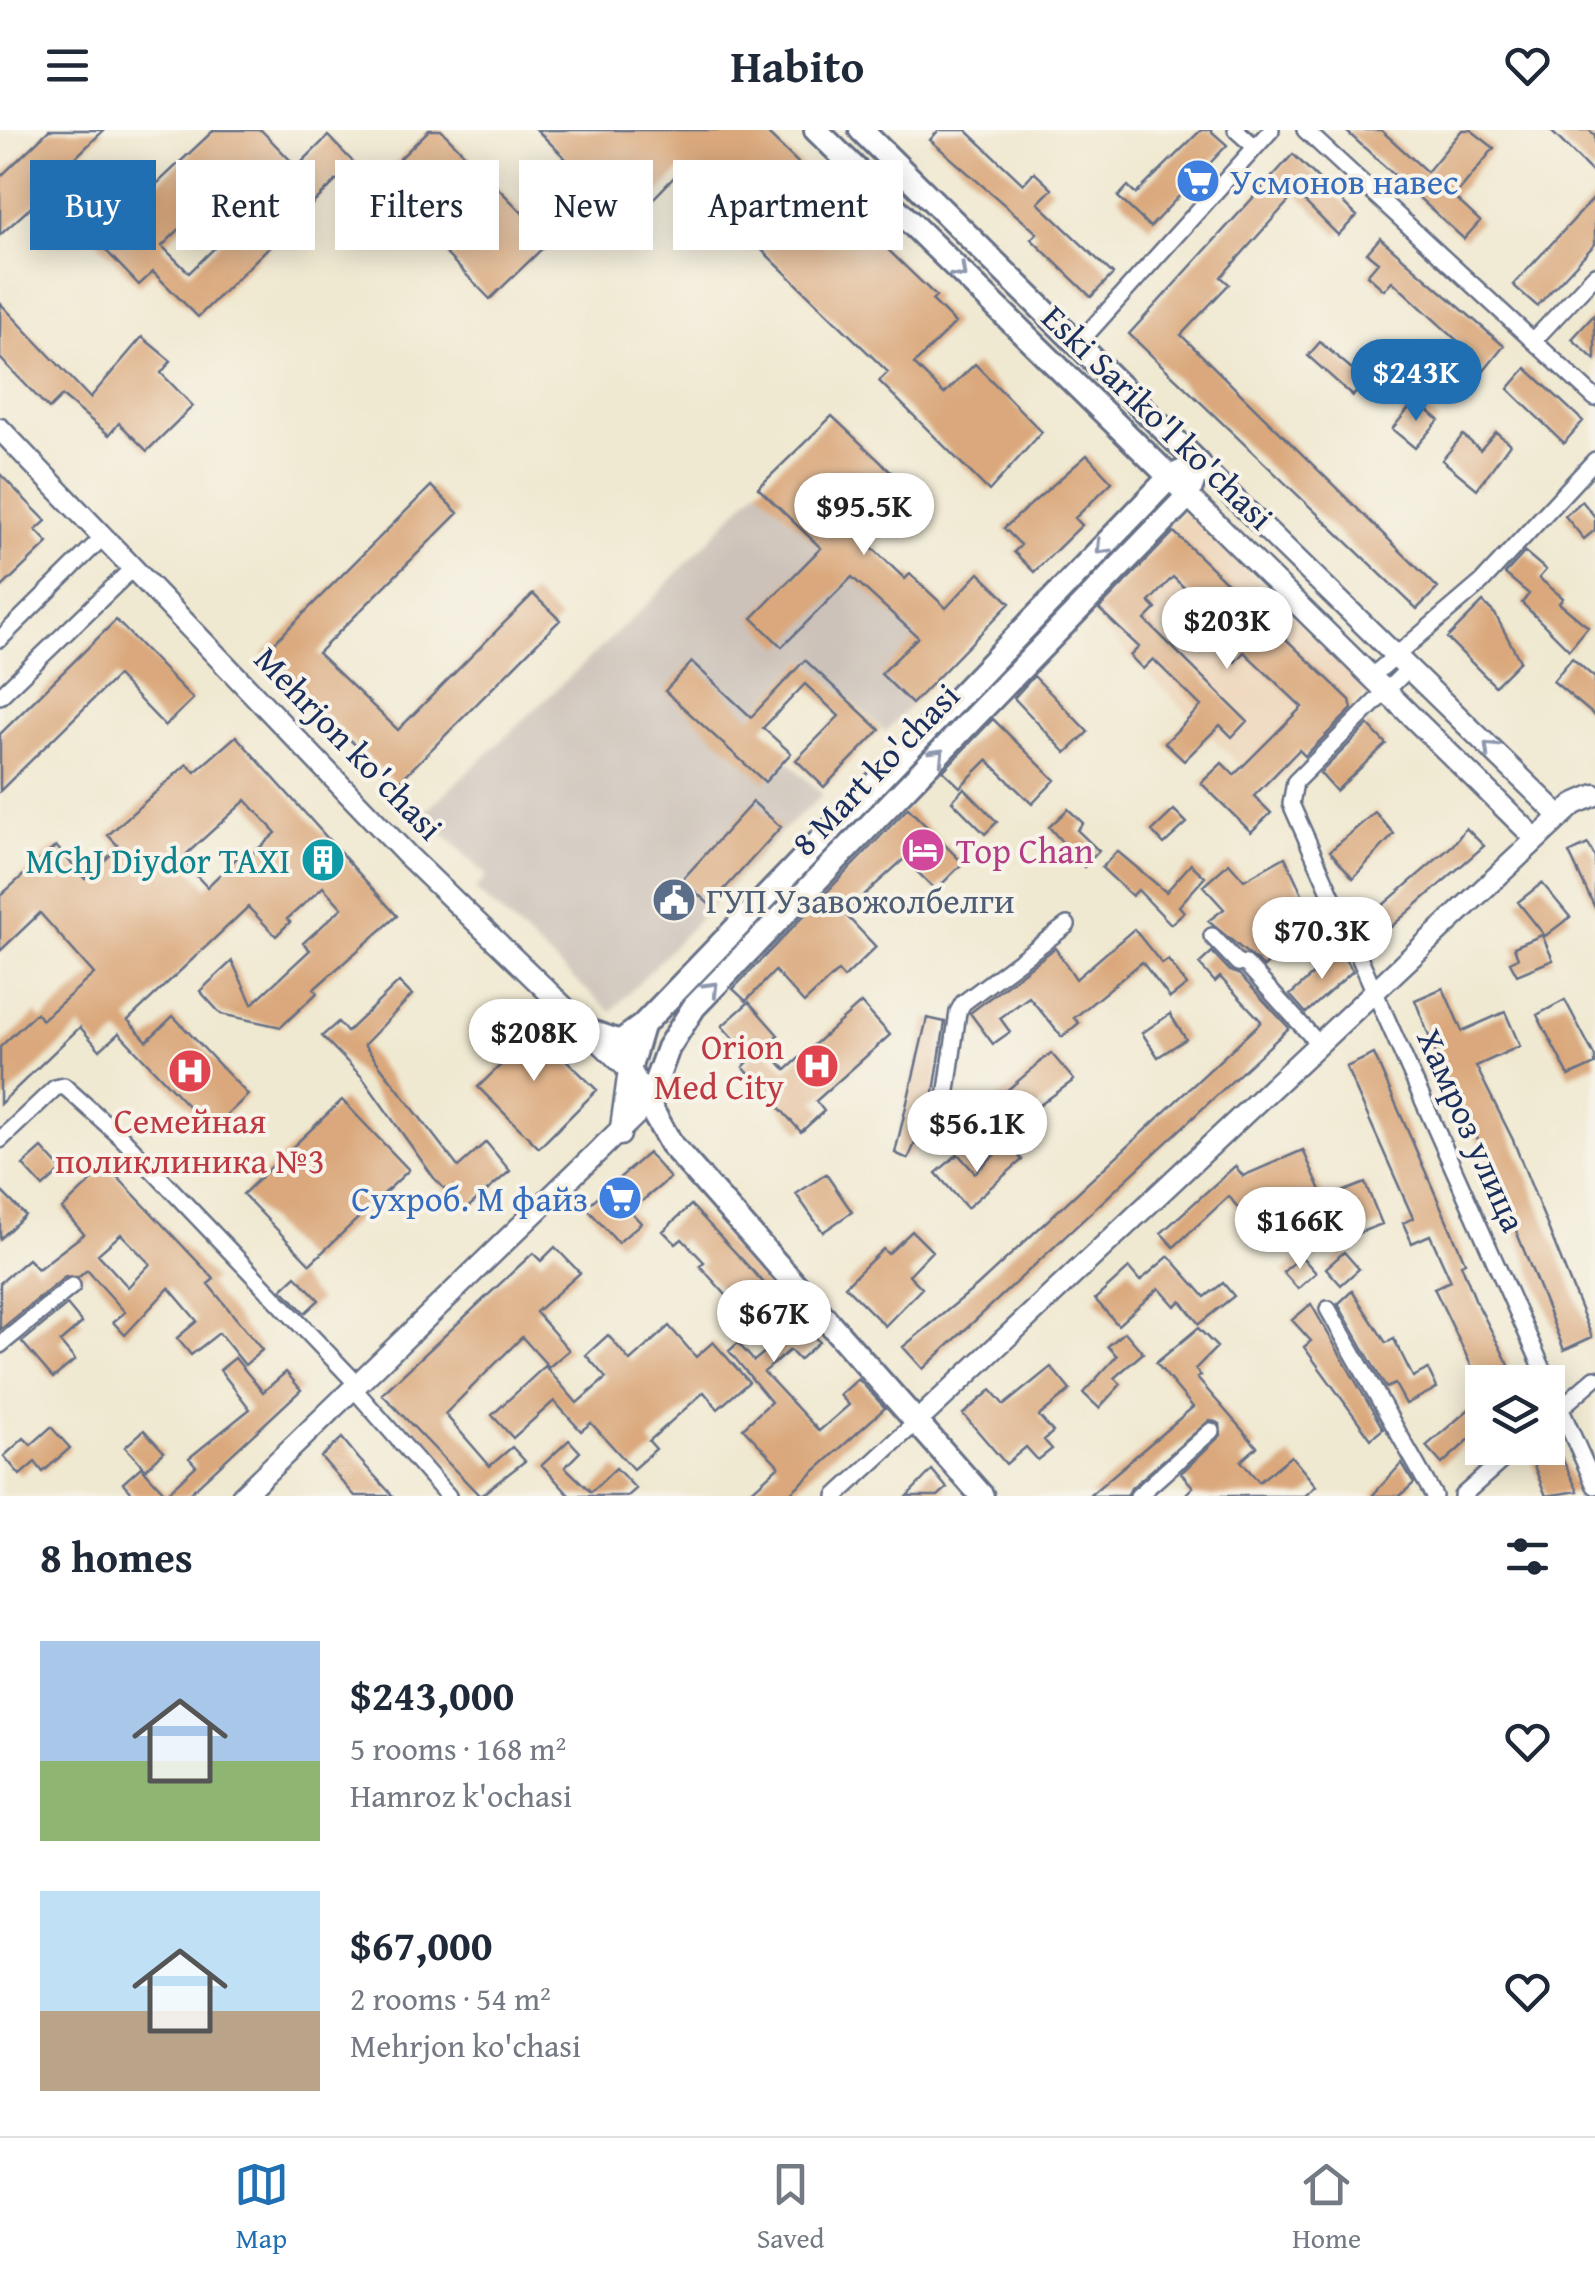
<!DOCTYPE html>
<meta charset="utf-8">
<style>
:root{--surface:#fff;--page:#f2f2f3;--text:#1f2937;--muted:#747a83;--line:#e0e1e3;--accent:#1f6fb2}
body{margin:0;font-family:"Gentium Book Plus",serif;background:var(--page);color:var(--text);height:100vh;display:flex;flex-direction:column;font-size:38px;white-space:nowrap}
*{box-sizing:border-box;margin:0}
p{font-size:32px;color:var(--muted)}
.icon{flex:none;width:55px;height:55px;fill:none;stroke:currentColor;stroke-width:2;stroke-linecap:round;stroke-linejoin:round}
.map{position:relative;height:1366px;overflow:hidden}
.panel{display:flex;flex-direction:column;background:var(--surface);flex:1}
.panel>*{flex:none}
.hud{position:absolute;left:30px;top:30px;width:1000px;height:90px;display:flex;gap:20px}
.tools{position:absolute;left:1465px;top:1235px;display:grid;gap:20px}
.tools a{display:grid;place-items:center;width:100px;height:100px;border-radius:0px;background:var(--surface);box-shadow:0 5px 25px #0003;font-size:50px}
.price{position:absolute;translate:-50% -85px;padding:0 22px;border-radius:35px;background:#fff;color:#222;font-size:32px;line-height:65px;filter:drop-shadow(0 2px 5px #0008)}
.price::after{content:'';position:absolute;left:50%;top:60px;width:30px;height:22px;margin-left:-15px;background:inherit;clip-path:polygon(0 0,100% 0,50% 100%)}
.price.current{background:var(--accent);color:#fff}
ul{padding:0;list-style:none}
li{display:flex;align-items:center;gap:30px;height:250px;padding:0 40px}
li span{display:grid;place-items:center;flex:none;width:280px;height:200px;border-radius:0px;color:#555}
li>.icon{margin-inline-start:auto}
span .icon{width:120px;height:120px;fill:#fffc;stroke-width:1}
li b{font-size:42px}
h2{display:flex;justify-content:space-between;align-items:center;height:120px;padding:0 40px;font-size:42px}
.chip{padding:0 35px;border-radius:0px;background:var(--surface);box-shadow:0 5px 25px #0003;font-size:35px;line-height:90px}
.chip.current{background:var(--accent);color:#fff}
header{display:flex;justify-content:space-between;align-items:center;height:130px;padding:0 40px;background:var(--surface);font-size:45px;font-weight:700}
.dock{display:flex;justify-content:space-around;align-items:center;height:140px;border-top:2px solid var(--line);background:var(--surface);font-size:28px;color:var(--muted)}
.dock a{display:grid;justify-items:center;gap:5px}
.dock .current{color:var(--accent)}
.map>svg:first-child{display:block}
.built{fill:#eed6bb}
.industrial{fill:#ccc2b9}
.building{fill:#daa87b;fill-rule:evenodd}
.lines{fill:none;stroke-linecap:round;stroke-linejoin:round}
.minor-casing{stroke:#667086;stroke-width:20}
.tertiary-casing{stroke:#667086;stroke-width:25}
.secondary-casing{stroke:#667086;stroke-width:28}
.minor{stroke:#fff;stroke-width:15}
.tertiary{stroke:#fff;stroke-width:20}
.secondary{stroke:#fff;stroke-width:22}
.oneway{stroke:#8d97ae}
.labels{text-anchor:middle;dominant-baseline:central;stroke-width:8;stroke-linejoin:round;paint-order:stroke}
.shop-label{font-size:35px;fill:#366cbe;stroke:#f7f3e8;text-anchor:start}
.street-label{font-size:35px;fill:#1b2f5e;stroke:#f7f3e8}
.hotel-label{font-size:35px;fill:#b23c85;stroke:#f7f3e8;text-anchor:start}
.culture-label{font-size:35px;fill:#0d838f;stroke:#f7f3e8;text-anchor:end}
.service-label{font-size:35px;fill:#4e5e75;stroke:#f7f3e8;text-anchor:start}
.health-label{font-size:35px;fill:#be3a42;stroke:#f7f3e8;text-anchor:end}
</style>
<header><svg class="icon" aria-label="menu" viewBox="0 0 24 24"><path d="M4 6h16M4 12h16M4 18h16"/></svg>Habito<svg class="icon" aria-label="heart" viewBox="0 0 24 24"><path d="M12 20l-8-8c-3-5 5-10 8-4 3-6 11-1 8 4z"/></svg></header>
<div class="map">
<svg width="1595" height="1366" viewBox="0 0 1595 1366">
<rect width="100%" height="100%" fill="#f7f3e8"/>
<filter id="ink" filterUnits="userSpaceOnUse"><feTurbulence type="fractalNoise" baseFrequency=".01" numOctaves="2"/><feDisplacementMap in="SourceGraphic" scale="20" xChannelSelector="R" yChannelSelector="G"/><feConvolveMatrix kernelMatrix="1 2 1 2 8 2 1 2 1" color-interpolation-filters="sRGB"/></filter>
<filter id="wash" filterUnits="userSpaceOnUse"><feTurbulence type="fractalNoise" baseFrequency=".0048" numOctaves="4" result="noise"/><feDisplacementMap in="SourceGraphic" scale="40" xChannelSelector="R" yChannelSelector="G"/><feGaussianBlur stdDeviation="2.25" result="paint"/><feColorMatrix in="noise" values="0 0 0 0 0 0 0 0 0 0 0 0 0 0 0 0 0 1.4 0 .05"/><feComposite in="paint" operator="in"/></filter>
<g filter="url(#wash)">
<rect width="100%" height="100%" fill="#f0e9d1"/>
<!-- built -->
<path class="built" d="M1185 380 1370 559 1267 662 1085 481Z"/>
<!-- industrial -->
<path class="industrial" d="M758 358 918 507 881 544 912 574 885 602 805 529 746 591 823 665 784 699 611 882 475 760 487 746 423 684 654 468Z"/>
<g id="blocks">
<!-- building -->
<path class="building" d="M49 0H104L76 27 128 81 214 0H261L297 37 328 6 354 33 198 187 153 142 139 155 49 61 0 105V47ZM218 62 244 89 189 143 162 116Z
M429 0H441L550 111 490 169 376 52Z
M537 0H764L936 166 932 170 955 193 914 234 944 264 975 234 1042 302 989 361 879 251 888 242 680 41 652 70 622 40 590 72 559 42 569 32Z
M939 0H966L1023 54 1034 42 1052 59 1038 73 1113 144 1091 167 1031 109 1037 103 930 10Z
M1201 0H1210L1227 15 1150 97 1118 67 1128 56 1136 64Z
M1345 0H1381L1427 42 1462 0H1471L1494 18 1454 67 1480 91 1464 109Z
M1550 0H1589L1595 5V45Z
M1293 24 1357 86 1338 105 1296 63 1221 147 1229 154 1181 205 1438 458 1417 479 1129 204Z
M1595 67V114L1537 176 1513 155Z
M1380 108 1504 216 1483 242 1456 220 1461 214 1392 151 1384 160 1367 145 1378 132 1367 123Z
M0 173 90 268 142 207 171 231 161 243 193 276 147 321 119 293 109 305 62 266 49 279 0 228Z
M1595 184V230L1572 209Z
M1320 212 1366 251 1353 266 1308 226Z
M1526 238 1583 291 1564 313 1508 259Z
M1416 270 1439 290 1415 318 1392 299Z
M832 286 908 358 861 407 905 449 910 444 946 478 979 443 1010 473 912 574 881 544 918 507 852 447 782 517 752 488 821 418 758 358Z
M1496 302 1510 314 1477 359 1442 330 1463 305 1480 320Z
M1087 325 1112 352 1075 388 1082 395 1034 442 1014 422 1021 415 1004 398Z
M0 344 46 391 36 400 48 413 0 459Z
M431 356 458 383 318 523 398 600 533 464 560 490 396 655 263 524Z
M1582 371 1595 387V400L1584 409 1565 386Z
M1174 402 1244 469 1250 463 1276 488 1270 494 1350 570 1352 579 1305 626 1299 620 1254 666 1271 683 1251 702 1201 653 1222 633 1234 645 1302 577 1244 522 1235 532 1205 504 1218 490 1173 447 1149 472 1156 479 1145 490 1247 591 1232 607 1220 595 1184 631 1165 613 1201 576 1153 529 1143 539 1130 526 1139 517 1099 479Z
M1525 422 1546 440 1539 448 1563 468 1559 473 1588 497 1569 520 1522 473 1529 464 1505 444Z
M1483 472 1495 484 1520 531 1495 556 1447 508Z
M116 490 193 569 165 596 117 546 0 661V604Z
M1572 528 1595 548V586L1553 551Z
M805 530 880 600 824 657 796 630 839 586 805 554 763 598 791 623 765 652 665 561 692 532 751 587Z
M1034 546 1088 602 1066 623 1014 568Z
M993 589 1055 650 1032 674 987 630 960 657 943 641Z
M1368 595 1386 614 1336 661 1320 643Z
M236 606 397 786 314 859 317 863 281 897 221 884 200 861 232 831 252 874 310 820 303 813 342 778 323 757 287 789 290 792 276 806 248 777 128 890 147 911 173 886 248 965 211 1000 119 903 100 920 80 897 0 974V917L36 883 42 890 94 844 40 783 0 821V766L56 716 85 749 119 717 108 705 187 634 195 642ZM246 670 276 703 249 727 243 722 207 757 181 729Z
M964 658 997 692 985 704 952 671Z
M753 672 781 697 710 775 682 750Z
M908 678 963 733 936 760 904 729 844 783 876 817 844 848 838 841 804 873 775 841 746 871 733 859Z
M1068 679 1083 693 1077 700 1099 721 1084 737 1049 697Z
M1174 680 1187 693 1164 714 1152 701Z
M1375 682 1394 704 1353 748 1330 721Z
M1466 698 1484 716 1384 803 1369 787 1453 715Z
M1588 714 1595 727V778L1569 723Z
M1117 721 1166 762 1191 734 1205 747 1179 776 1184 782 1171 794 1138 760 1132 766 1102 738Z
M1285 727 1305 770 1258 796 1282 819 1264 837 1208 791 1224 779 1203 756 1229 733 1244 750Z
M1542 753 1570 787 1545 806 1518 772Z
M1134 799 1162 834 1168 830 1187 855 1170 868 1142 832 1074 888 1079 893 1062 907 1029 867 1000 888 1010 902 993 914 970 883 1055 818 1076 849Z
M1542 805 1553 830 1517 845 1510 832 1518 828 1514 817Z
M1339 821 1353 841 1306 883 1290 865Z
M1212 822 1230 841 1240 845 1289 898 923 1239 903 1217 977 1156 1259 894 1261 891 1220 847 1215 852 1199 834Z
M399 852 412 865 364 915 458 1037 486 1012 510 1041 465 1080 434 1048 362 947 322 906 338 892 347 902Z
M1443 858 1462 901 1505 882 1520 916 1476 936 1513 1010 1592 1207 1564 1220 1488 1031 1442 940 1415 870Z
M1565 870 1595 927V934L1569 946 1537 885Z
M749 872 778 905 764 916 786 940 861 873 890 905 816 971 824 981 801 1002 743 937 751 929 722 896Z
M503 881 545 923 552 916 597 960 539 1018 478 957 511 925 485 899Z
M1170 884 1186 909 1158 927 1142 903Z
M927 888 945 892 932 975 908 1029 895 1023Z
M1051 923 1074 950 1010 997 991 974Z
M1374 924 1465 1132 1461 1134 1475 1169 1509 1235 1504 1237 1517 1252H1479L1434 1158 1451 1151 1430 1105 1412 1113 1403 1093 1413 1088 1346 937Z
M342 970 409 1040 310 1134 243 1064Z
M1007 1013 1022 1030 967 1078 936 1043 958 1024 975 1043Z
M42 1018 62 1040 43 1057 23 1035Z
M1303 1020 1324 1067 1269 1091 1274 1099 1261 1109 1229 1066 1174 1117 1161 1103 1235 1036 1243 1046Z
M648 1023 670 1048 630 1081 641 1093 618 1113 586 1077Z
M107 1036 214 1149 208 1154 262 1220 245 1235 219 1203 191 1225 177 1208 197 1191 169 1158 125 1205 113 1192 125 1182 87 1140 79 1147H65L0 1200V1153L28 1129 38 1139 84 1104 62 1079ZM121 1104 150 1134 128 1157 98 1124Z
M826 1044 852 1082 823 1102 796 1064Z
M1365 1053 1382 1094 1340 1110 1324 1069Z
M0 1060 25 1085 0 1109Z
M691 1075 819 1212 799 1230 790 1220 764 1242 819 1301 849 1275 840 1265 858 1249 885 1278 787 1366H746L779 1336 743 1298 771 1272 729 1221 738 1213 754 1231 772 1216 700 1136 704 1132 682 1109 676 1114 663 1101Z
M912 1101 932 1121 909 1145 922 1158 885 1196 845 1156 883 1119 888 1124Z
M555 1117 580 1143 536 1182 569 1220 549 1237 522 1207 445 1284 490 1336 512 1317 525 1331 480 1366 382 1264 533 1123 541 1131Z
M1344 1122 1359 1139 1341 1155 1326 1138Z
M1169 1126 1205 1167 1223 1153 1234 1166 1199 1194 1181 1171 1175 1176 1159 1158 1118 1195 1095 1169 1129 1138 1140 1151Z
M1301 1126 1316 1143 1298 1159 1283 1142Z
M296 1146 319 1170 305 1183 282 1159Z
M1352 1161 1386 1213 1394 1209 1413 1247 1428 1239 1437 1258 1406 1274 1395 1254 1386 1258 1338 1174Z
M1311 1174 1383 1299 1371 1309 1304 1217 1311 1211 1292 1190Z
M67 1175 82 1193 60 1212 75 1230 53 1248 22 1212Z
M669 1196 696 1227 713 1212 749 1252 718 1279 704 1262 649 1311 656 1319 633 1339 591 1293 581 1301 554 1271 513 1308 492 1285 545 1236 577 1273 606 1248 586 1225 608 1205 630 1231Z
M1198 1198 1217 1217 1195 1239 1201 1246 1197 1248 1257 1317 1241 1331 1259 1352 1291 1326 1316 1356 1305 1366H1184L1193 1357 1181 1343 1221 1305 1220 1294 1210 1290 1131 1358 1127 1366H1089L1193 1277 1156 1233Z
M1125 1202 1143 1223 1114 1248 1121 1254 1099 1278 1083 1263 1117 1226 1108 1216Z
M235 1228 263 1262 286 1242 301 1260 187 1366H135L123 1353 141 1337 166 1364 196 1336 189 1328 250 1279 220 1240Z
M1051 1237 1070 1260 1039 1286 1053 1302 1044 1310 1052 1319 1038 1330 1026 1317 1006 1334 963 1284 991 1260 1004 1275Z
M1482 1268V1298L1442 1334 1426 1316Z
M51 1297 70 1318 43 1342 35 1332 20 1345 4 1326 24 1308 31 1315Z
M144 1300 164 1322 146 1339 125 1317Z
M342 1308 359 1329 393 1366H355L347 1357 321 1327Z
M569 1310 580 1322 565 1337 591 1362 616 1338 636 1359 628 1366H570L542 1335Z
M1527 1318H1557L1578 1361 1546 1366Z
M1402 1333 1414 1353 1400 1366H1372Z
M932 1340 947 1358 938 1366H907Z"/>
</g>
</g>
<g filter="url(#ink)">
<use href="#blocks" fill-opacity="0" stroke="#667086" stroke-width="2.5"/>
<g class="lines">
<defs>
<path id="minor" d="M1236 0 1255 17
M1305 0 1595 268
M1533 211 1595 145
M1077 215 1271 0
M0 509 103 407
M1408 539 1295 652 1291 674 1595 1356
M1372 546 1481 453 1595 330
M0 566 132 439
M1212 806 1238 833 1246 834 1317 912
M944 982 958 882 963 873 1067 795
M0 1010 55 958 64 956 122 1008 358 1255
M1328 1179 1434 1366
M0 1215 72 1156
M354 1259 448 1366
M1548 1289 1595 1248
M836 1366 923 1286
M1138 1366 1211 1301
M1462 1366 1516 1318"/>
<path id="tertiary" d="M0 299 408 726 629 940 620 1005
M1199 334 1560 686
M1188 366 1536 709
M926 1283 1574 674 1595 665
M242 1366 648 973"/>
<path id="secondary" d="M816 0 1181 358
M861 0 1199 334
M591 902 620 912 642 896
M648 973 668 918 694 877 1188 366 1199 334
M982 1366 671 1014 629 940 642 896 1170 347 1199 334"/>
</defs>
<!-- minor casing -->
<use href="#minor" class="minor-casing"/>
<!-- tertiary casing -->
<use href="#tertiary" class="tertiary-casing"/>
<!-- secondary casing -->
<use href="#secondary" class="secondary-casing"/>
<!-- minor -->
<use href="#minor" class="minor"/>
<!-- tertiary -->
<use href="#tertiary" class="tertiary"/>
<!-- secondary -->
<use href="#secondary" class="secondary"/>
</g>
<!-- one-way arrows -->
<defs><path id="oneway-chevron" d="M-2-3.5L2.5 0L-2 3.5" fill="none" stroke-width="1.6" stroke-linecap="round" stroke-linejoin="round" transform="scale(2.5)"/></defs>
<g class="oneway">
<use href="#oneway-chevron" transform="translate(960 142) rotate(44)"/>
<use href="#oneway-chevron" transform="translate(1102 418) rotate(134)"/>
<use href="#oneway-chevron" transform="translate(1490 618) rotate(-136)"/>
<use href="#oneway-chevron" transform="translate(938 625) rotate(-46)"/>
<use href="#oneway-chevron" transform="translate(712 858) rotate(-46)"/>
</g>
</g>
<!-- icons -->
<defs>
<symbol id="supermarket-disc" viewBox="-11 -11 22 22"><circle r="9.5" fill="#3f7fe0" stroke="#f7f3e8"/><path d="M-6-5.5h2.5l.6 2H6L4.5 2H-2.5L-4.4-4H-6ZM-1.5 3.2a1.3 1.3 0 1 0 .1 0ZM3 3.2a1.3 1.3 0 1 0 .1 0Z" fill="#fff"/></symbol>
<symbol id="hotel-disc" viewBox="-11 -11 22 22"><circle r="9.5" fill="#d1479c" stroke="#f7f3e8"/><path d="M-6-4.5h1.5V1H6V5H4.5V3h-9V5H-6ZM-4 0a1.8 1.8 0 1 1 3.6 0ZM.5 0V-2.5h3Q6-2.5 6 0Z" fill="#fff"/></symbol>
<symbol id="building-disc" viewBox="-11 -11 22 22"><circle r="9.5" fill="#0f9aa8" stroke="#f7f3e8"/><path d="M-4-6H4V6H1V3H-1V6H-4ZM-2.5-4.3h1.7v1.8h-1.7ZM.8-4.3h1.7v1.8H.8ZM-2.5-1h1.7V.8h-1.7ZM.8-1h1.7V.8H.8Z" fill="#fff"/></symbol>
<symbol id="civic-disc" viewBox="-11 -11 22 22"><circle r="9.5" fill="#5c6f8a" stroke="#f7f3e8"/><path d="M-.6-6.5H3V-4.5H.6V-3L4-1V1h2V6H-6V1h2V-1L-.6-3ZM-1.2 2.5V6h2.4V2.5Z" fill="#fff"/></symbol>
<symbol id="hospital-disc" viewBox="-11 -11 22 22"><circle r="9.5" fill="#e0444e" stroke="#f7f3e8"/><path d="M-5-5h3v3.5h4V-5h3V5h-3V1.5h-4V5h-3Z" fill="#fff"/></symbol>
</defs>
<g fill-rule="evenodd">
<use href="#supermarket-disc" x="1173" y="26" width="50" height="50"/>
<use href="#hotel-disc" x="898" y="695" width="50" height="50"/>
<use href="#building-disc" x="298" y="705" width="50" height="50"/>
<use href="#civic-disc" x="649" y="745" width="50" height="50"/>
<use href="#hospital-disc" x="792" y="911" width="50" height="50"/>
<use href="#hospital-disc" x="165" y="916" width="50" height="50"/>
<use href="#supermarket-disc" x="595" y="1043" width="50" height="50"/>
</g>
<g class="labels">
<!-- shop labels -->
<g class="shop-label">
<text x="1230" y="51">Усмонов навес</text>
<text x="588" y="1068" text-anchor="end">Сухроб. М файз</text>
</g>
<!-- street labels -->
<g class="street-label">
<text transform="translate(1158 287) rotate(44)">Eski Sariko'l ko'chasi</text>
<text transform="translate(349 613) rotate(46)">Mehrjon ko'chasi</text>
<text transform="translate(875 639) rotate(-46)">8 Mart ko'chasi</text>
<text transform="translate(1472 1000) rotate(66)">Хамроз улица</text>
</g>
<!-- hotel labels -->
<g class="hotel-label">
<text x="956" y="720">Top Chan</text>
</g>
<!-- culture labels -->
<g class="culture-label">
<text x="290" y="730">MChJ Diydor TAXI</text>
</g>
<!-- service labels -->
<g class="service-label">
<text x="706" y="770">ГУП Узавожолбелги</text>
</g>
<!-- health labels -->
<g class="health-label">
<text x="784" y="916">Orion<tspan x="784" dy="40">Med City</tspan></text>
<text x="190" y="990" text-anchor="middle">Семейная<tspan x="190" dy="40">поликлиника №3</tspan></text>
</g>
</g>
</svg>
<div class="tools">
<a><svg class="icon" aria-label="layers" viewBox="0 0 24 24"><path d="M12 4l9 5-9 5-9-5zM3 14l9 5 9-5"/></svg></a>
</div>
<b class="price current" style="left:1416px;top:294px">$243K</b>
<b class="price" style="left:864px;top:428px">$95.5K</b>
<b class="price" style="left:1227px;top:542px">$203K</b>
<b class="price" style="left:1322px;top:852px">$70.3K</b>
<b class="price" style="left:534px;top:954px">$208K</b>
<b class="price" style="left:977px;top:1045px">$56.1K</b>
<b class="price" style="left:1300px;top:1142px">$166K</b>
<b class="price" style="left:774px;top:1235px">$67K</b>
<div class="hud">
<a class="chip current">Buy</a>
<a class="chip">Rent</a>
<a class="chip">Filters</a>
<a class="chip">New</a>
<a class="chip">Apartment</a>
</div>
</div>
<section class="panel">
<h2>8 homes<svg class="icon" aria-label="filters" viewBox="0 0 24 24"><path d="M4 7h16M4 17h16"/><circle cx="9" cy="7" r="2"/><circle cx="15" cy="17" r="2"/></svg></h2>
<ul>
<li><span style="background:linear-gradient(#a9c7e8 60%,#8fb573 0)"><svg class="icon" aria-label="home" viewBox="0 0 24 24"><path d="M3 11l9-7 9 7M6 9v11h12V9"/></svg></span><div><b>$243,000</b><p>5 rooms · 168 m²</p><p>Hamroz k'ochasi</p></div><svg class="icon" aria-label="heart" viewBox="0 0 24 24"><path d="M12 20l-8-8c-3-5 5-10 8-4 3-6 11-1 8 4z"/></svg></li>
<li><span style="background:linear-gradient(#bfe0f5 60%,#b9a48a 0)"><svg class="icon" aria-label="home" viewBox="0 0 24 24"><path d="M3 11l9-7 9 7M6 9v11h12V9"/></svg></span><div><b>$67,000</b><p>2 rooms · 54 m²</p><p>Mehrjon ko'chasi</p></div><svg class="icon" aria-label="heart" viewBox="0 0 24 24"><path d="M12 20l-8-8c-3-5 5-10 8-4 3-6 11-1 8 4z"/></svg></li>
</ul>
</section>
<nav class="dock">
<a class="current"><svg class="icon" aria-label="map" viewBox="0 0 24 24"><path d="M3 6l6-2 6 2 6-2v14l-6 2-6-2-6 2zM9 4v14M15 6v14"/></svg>Map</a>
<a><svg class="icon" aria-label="saved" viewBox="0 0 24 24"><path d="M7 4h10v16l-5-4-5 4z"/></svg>Saved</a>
<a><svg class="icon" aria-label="home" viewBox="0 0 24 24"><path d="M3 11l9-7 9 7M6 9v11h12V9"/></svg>Home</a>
</nav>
